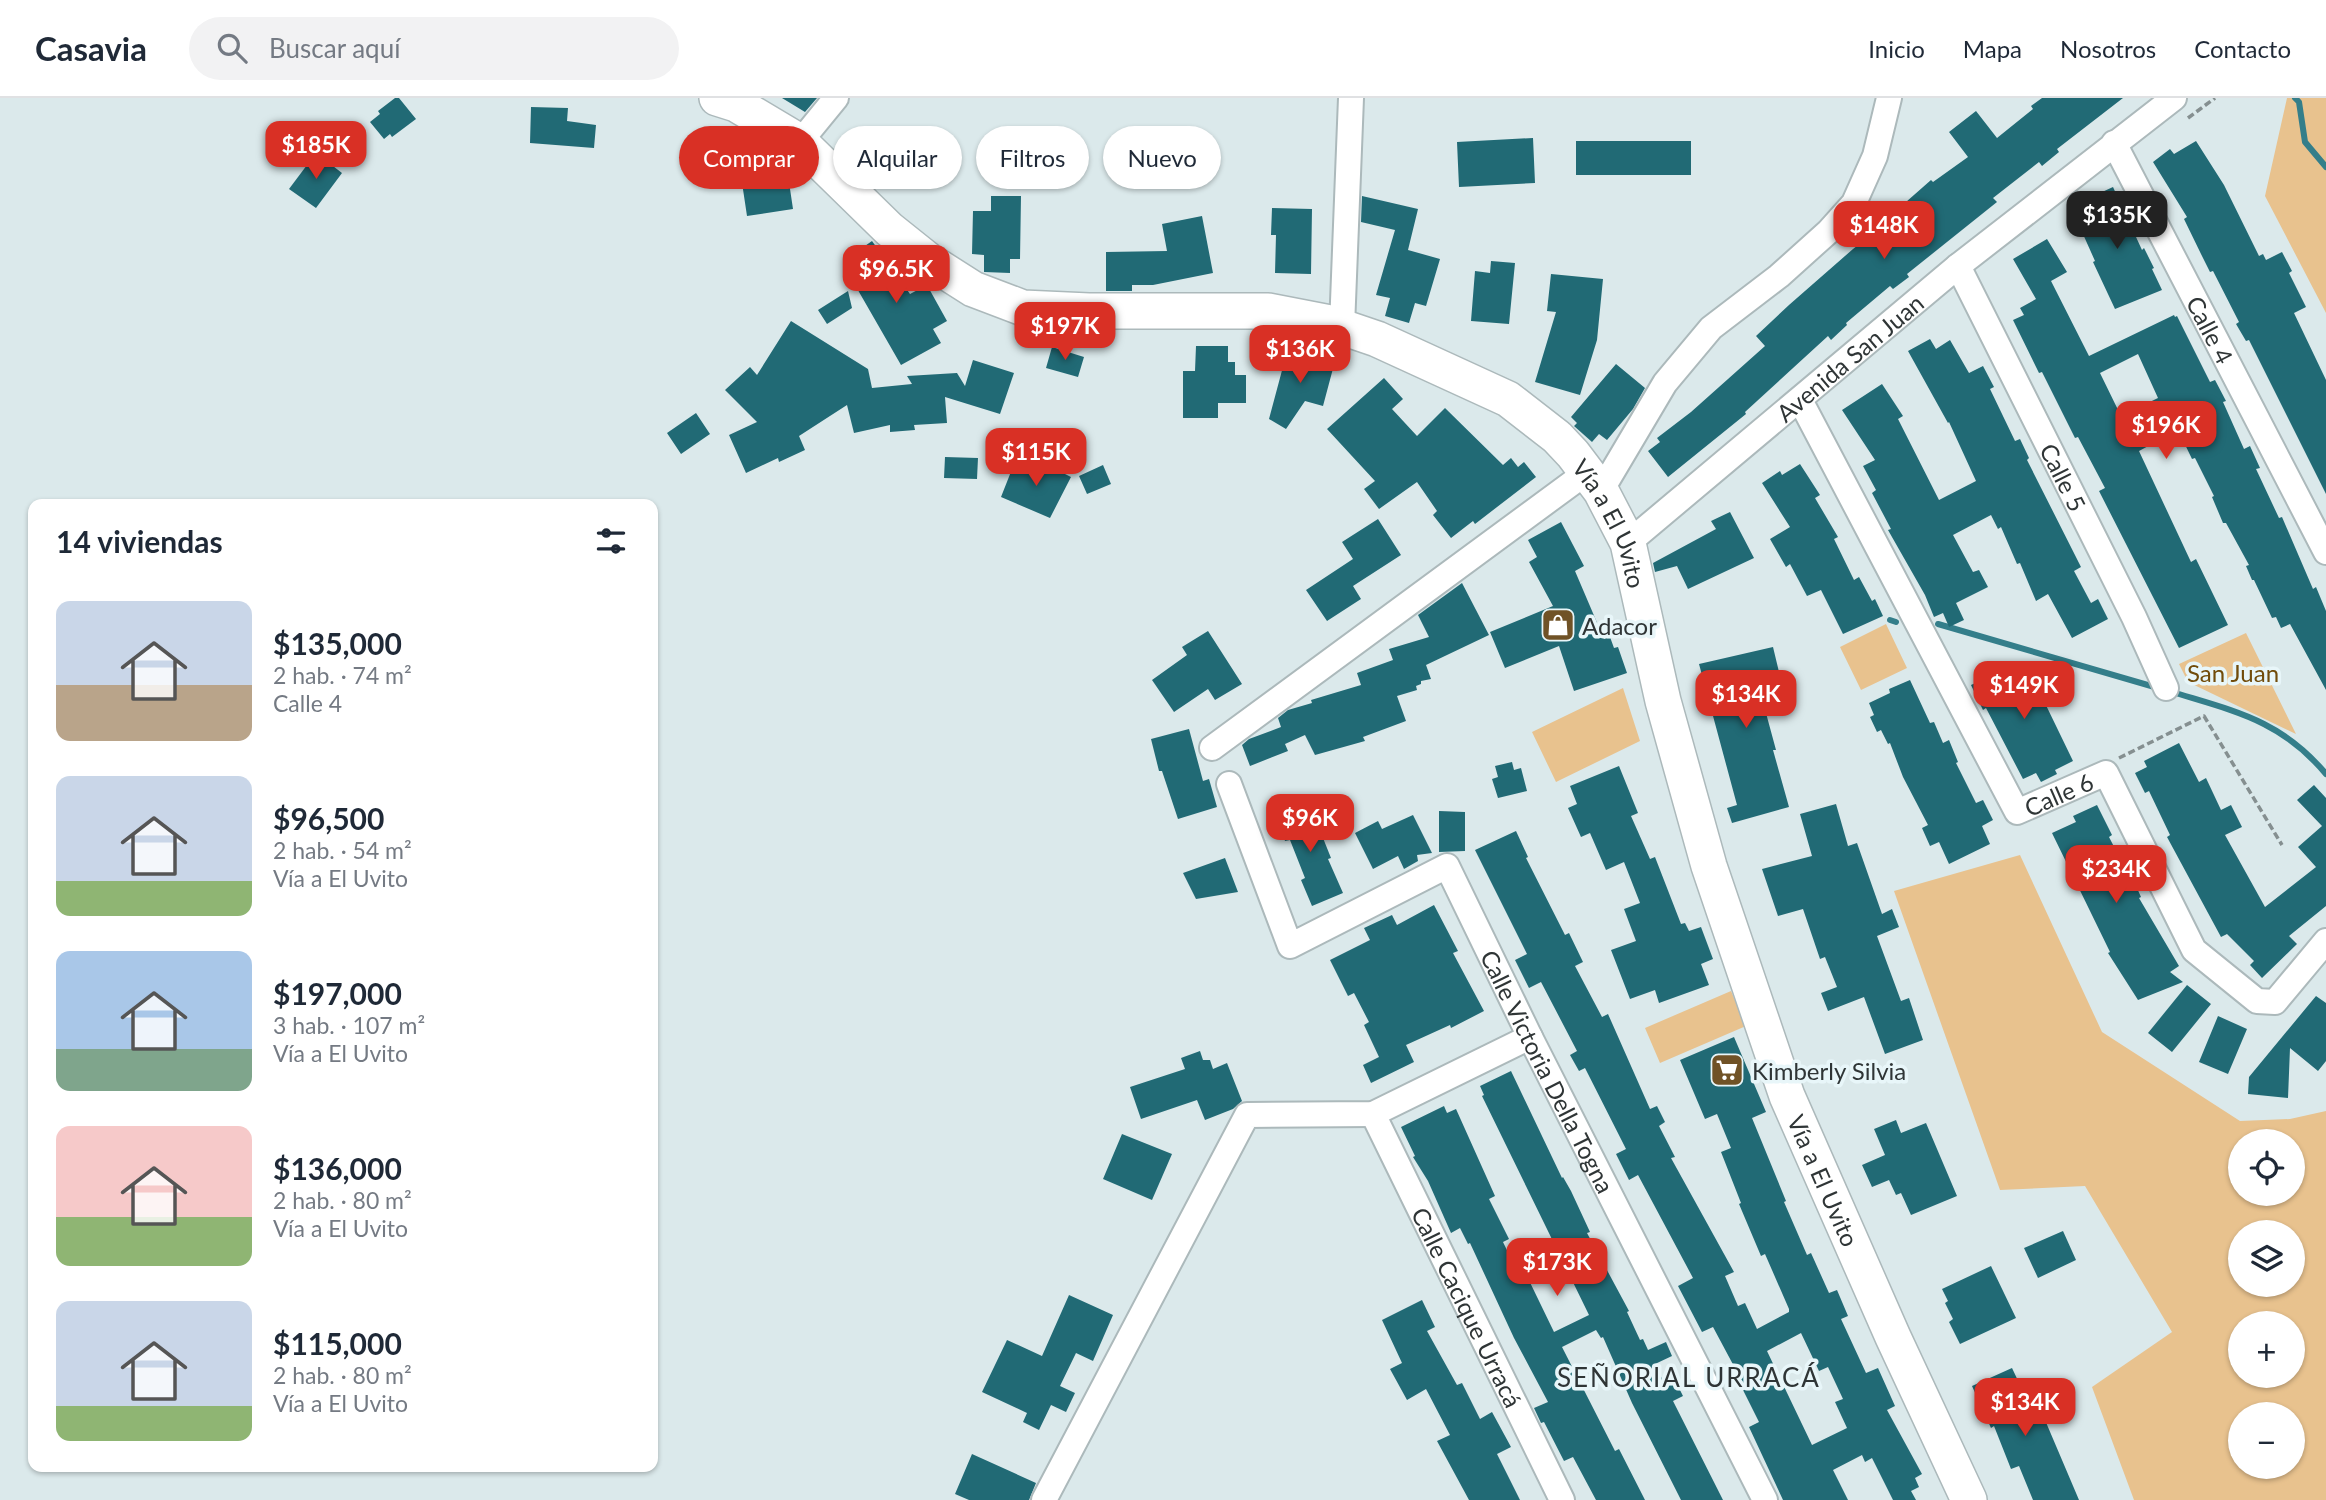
<!DOCTYPE html>
<html lang="es">
<meta charset="utf-8">
<style>
:root{--surface:#fff;--page:#f2f2f3;--text:#1f2937;--muted:#747a83;--line:#e0e1e3;--accent:#d93025}
body{margin:0;font-family:Lato,sans-serif;background:var(--page);color:var(--text);height:100vh;display:flex;flex-direction:column;font-size:26px;white-space:nowrap}
*{box-sizing:border-box;margin:0}
p{font-size:23px;color:var(--muted)}
.icon{flex:none;width:38px;height:38px;fill:none;stroke:currentColor;stroke-width:2;stroke-linecap:round;stroke-linejoin:round}
.map{position:relative;flex:1;overflow:hidden}
.panel{position:absolute;left:28px;top:401px;width:630px;height:973px;display:flex;flex-direction:column;background:var(--surface);border-radius:14px;box-shadow:0 2px 5px #0004}
.panel>*{flex:none}
.guide{position:absolute;left:679px;top:28px;width:665px;height:63px;display:flex;gap:14px}
.tools{position:absolute;left:2228px;top:1031px;display:grid;gap:14px}
.tools a{display:grid;place-items:center;width:77px;height:77px;border-radius:50%;background:var(--surface);box-shadow:0 2px 5px #0004;font-size:35px}
.price{position:absolute;translate:-50% -60px;padding:0 16px;border-radius:14px;background:var(--accent);color:#fff;font-size:23px;line-height:46px;filter:drop-shadow(0 2px 4px #0008)}
.price::after{content:'';position:absolute;left:50%;top:42px;width:21px;height:16px;margin-left:-10px;background:inherit;clip-path:polygon(0 0,100% 0,50% 100%)}
.price.current{background:#222;color:#fff}
ul{padding:0;list-style:none}
li{display:flex;align-items:center;gap:21px;height:175px;padding:0 28px}
li span{display:grid;place-items:center;flex:none;width:196px;height:140px;border-radius:14px;color:#555}
li>.icon{margin-inline-start:auto}
span .icon{width:84px;height:84px;fill:#fffc;stroke-width:1}
li b{font-size:30px}
h2{display:flex;justify-content:space-between;align-items:center;height:84px;padding:0 28px;font-size:30px}
.tag{padding:0 24px;border-radius:32px;background:var(--surface);box-shadow:0 2px 5px #0004;font-size:24px;line-height:63px}
.tag.current{background:var(--accent);color:#fff}
header{display:flex;align-items:center;gap:42px;box-sizing:border-box;height:98px;padding:0 35px;background:var(--surface);border-bottom:2px solid var(--line)}
header strong{font-size:33px}
nav{display:flex;gap:38px;margin-inline-start:auto;font-size:24px}
.search{width:490px;height:63px;background:var(--page);display:flex;align-items:center;gap:18px;box-sizing:border-box;padding:0 24px;border-radius:38px;color:var(--muted);font-size:26px}
.map>svg:first-child{display:block}
.green{fill:#e8c28e;fill-rule:evenodd}
.lines{fill:none;stroke-linecap:round;stroke-linejoin:round}
.stream{stroke:#347e8a;stroke-width:6}
.building{fill:#216a75;fill-rule:evenodd}
.street-casing{stroke:#acb9bb;stroke-width:28}
.secondary-casing{stroke:#acb9bb;stroke-width:38}
.path{stroke:#858f90;stroke-width:3.5;stroke-dasharray:7 3.5;stroke-linecap:butt}
.street{stroke:#fff;stroke-width:24}
.secondary{stroke:#fff;stroke-width:35}
.labels{text-anchor:middle;dominant-baseline:central;stroke-width:7;stroke-linejoin:round;paint-order:stroke}
.street-label{font-size:24px;fill:#2f3536;stroke:#e8f6f9}
.poi-label{font-size:24px;fill:#2f3536;stroke:#e8f6f9;text-anchor:start}
.park-label{font-size:24px;fill:#714c0b;stroke:#e8f6f9}
.neighbourhood-label{font-size:26px;letter-spacing:2px;fill:#2f3536;stroke:#e8f6f9}
</style>
<header>
<strong>Casavia</strong>
<div class="search"><svg class="icon" aria-label="search" viewBox="0 0 24 24"><circle cx="10" cy="10" r="6"/><path d="M15 15l6 6"/></svg>Buscar aquí</div>
<nav><a>Inicio</a><a>Mapa</a><a>Nosotros</a><a>Contacto</a></nav>
</header>
<div class="map">
<svg width="2326" height="1402" viewBox="0 0 2326 1402">
<rect width="100%" height="100%" fill="#dbe9eb"/>
<!-- green -->
<path class="green" d="M2287 0H2326V215L2265 98Z
M1886 526 1907 570 1861 592 1840 549Z
M2246 535 2296 636 2188 584 2179 566Z
M1623 590 1640 643 1556 684 1532 634Z
M2020 757 2102 934 2240 1023 2290 1021 2326 1013V1402H2134L2092 1289 2172 1234 2085 1088 2000 1092 1894 793ZM2292 1043V1096H2240V1043ZM2240 1134H2292V1186H2240ZM2292 1225V1278H2240V1225ZM2292 1316V1368H2240V1316Z
M1731 893 1746 928 1660 965 1645 930Z"/>
<g class="lines">
<!-- stream -->
<path class="stream" d="M2295 0 2299 4 2305 44 2326 69
M1890 522 1896 524
M1938 526 2158 590
M2169 593C2233 613 2280 621 2326 676"/>
</g>
<!-- building -->
<path class="building" d="M395 0H399L416 21 392 39 390 36 384 41 370 24 380 16 378 13Z
M782 0H817L805 14Z
M2042 0H2123L2057 51 2059 54 2042 68 2039 64 1993 100 1997 104 1907 176 1909 179 1893 191 1890 188 1846 225 1847 227 1831 242 1828 238 1745 314 1746 316 1668 379 1648 353 1660 344 1657 340 1691 314 1765 248 1756 238 1789 207 1853 151 1909 108 1906 104 1931 82 1933 84 1968 59 1949 34 1976 13 1997 40 2033 11 2031 8Z
M531 9 568 10 567 23 596 27 594 50 530 45Z
M1533 40 1535 85 1459 89 1457 44Z
M1576 43H1691V77H1576Z
M2196 43 2224 87 2259 158 2263 156 2266 162 2282 154 2292 173 2289 175 2306 209 2294 215 2326 282V396L2249 242 2246 243 2236 226 2239 224 2213 173 2210 174 2201 156 2184 121 2187 119 2153 64 2170 51 2174 56Z
M316 55 342 75 316 110 289 91Z
M786 64 793 111 747 118 741 78 761 75 760 68Z
M2113 89 2142 152 2144 150 2154 170 2152 171 2162 192 2115 211 2093 164 2095 163 2074 116 2092 108 2089 100Z
M991 98H1021L1020 161H1010V175L984 174V157L972 156 973 113H991Z
M1362 98 1418 111 1408 152 1440 161 1426 208 1415 205 1409 225 1385 218 1390 200 1376 197 1395 132 1361 124Z
M1272 110 1312 111 1311 176 1275 175 1276 137H1271Z
M1202 118 1213 175 1153 187H1132V193H1106V154L1167 153 1162 126Z
M2047 141 2067 174 2051 183 2089 258 2174 217 2175 219 2177 218 2210 284 2215 282 2226 303 2223 304 2244 351 2250 348 2260 370 2256 371 2279 420 2282 419 2313 491 2316 489 2326 513V592L2290 526 2281 530 2276 519 2272 520 2254 482H2252L2246 468 2249 467 2226 425H2223L2212 399 2214 398 2195 360 2192 361 2178 332 2139 353 2191 464 2196 461 2228 527 2179 550 2099 393 2105 390 2078 339 2075 340 2042 274 2039 275 2013 222 2024 217 2020 210 2036 201 2013 161ZM2138 256 2158 300 2121 318 2100 275Z
M872 143 910 196 927 187 947 223 933 231 941 245 901 267 851 180 856 176 845 162Z
M1491 163 1515 165 1509 226 1471 223 1475 173 1490 175Z
M1551 176 1603 181 1597 242 1580 297 1535 284 1556 214 1547 213Z
M848 193 852 210 827 226 818 212Z
M791 223 868 271 872 290 912 286 907 278 957 275 965 288 973 262 1014 275 1000 316 945 299 947 325 914 327 915 332 890 334V327L854 335 847 307 799 338 805 352 779 364 778 360 746 375 729 337 757 324 725 292 750 269 757 277Z
M1930 241 1936 251 1950 242 1969 275 1983 268 1994 289 1990 291 2015 343 2020 341 2029 360 2027 362 2081 469 2074 473 2091 505 2098 501 2108 521 2072 540 2048 496 2036 503 2020 465 2017 466 2001 429 1998 431 1991 417 1953 437 1973 474 1979 472 1988 489 1956 505 1964 522 1949 529 1943 515 1934 519 1925 497 1888 432 1891 431 1872 395 1876 392 1863 368 1875 362 1842 312 1882 286 1903 318 1898 321 1939 402 1976 383 1949 324 1948 325 1908 253Z
M1196 248H1228V264H1235V277H1246V305H1218V320H1183V273H1195Z
M1052 249 1084 259 1078 279 1046 270Z
M1288 250 1335 263 1323 308 1305 303 1286 331 1269 321Z
M1616 266 1645 290 1633 311 1607 342 1599 336 1592 344 1574 328 1577 325 1571 319Z
M1384 280 1403 301 1392 311 1417 338 1445 310 1503 367 1511 360 1518 369 1524 364 1536 379 1475 426 1473 423 1451 440 1433 417 1437 413 1417 384 1379 411 1364 391 1375 383 1327 331Z
M696 315 710 336 681 356 667 335Z
M945 359 978 360 977 381 944 380Z
M1016 361 1038 373 1043 365 1071 379 1050 420 1001 399Z
M1800 366 1820 397 1815 400 1838 439 1834 441 1854 482 1859 479 1872 503 1875 501 1883 518 1843 536 1821 492 1807 498 1790 466 1786 469 1770 441 1790 429 1762 385 1780 373 1782 377Z
M1103 367 1111 386 1087 396 1079 378Z
M1730 414 1754 460 1688 491 1677 468 1655 474 1653 465 1716 431 1711 423Z
M1378 421 1401 457 1353 488 1361 501 1327 523 1306 492 1353 461 1342 444Z
M1561 424 1584 468 1575 473 1604 541 1610 539 1614 550 1618 549 1627 575 1574 593 1559 548 1505 570 1490 534 1553 508 1529 464 1537 459 1528 442Z
M1462 485 1489 537 1426 567 1431 581 1421 583V586L1416 588 1417 592 1397 598 1406 623 1363 639 1365 643 1315 657 1305 637 1285 646 1288 653 1250 668 1242 647 1249 641 1281 629 1278 620 1288 612 1312 605 1311 602 1361 587 1357 575 1393 562 1389 551 1429 539 1418 517Z
M1208 533 1242 586 1215 602 1208 591 1174 614 1152 582 1187 557 1182 549Z
M1773 549 1779 574 1766 577 1772 602 1763 604 1776 652H1773L1789 709 1732 725 1727 710 1737 707 1699 566Z
M2036 565 2051 598 2043 601 2073 663 2055 672 2057 676 2041 684 2036 675 2023 681 1986 610 1983 612 1971 587 2006 571 2009 577Z
M1910 582 1930 625 1934 624 1943 645 1949 642 1958 664 1956 665 1976 705 1983 702 1993 722 1982 728 1990 746 1949 766 1939 744 1930 748 1922 730 1928 727 1903 679 1890 645 1888 646 1881 632 1877 634 1870 619 1874 617 1869 605 1890 595 1889 591Z
M1189 631 1203 683 1209 681 1217 709 1178 721 1162 673H1159L1151 641Z
M2179 645 2199 684 2206 680 2221 712 2231 707 2242 729 2225 737 2265 809 2316 769 2298 749 2322 728 2297 702 2314 687 2326 700V808L2289 838 2297 846 2262 880 2250 867 2254 863 2227 836 2221 839 2167 739 2170 737 2149 693 2145 695 2135 675 2147 669 2144 663Z
M1512 664 1514 672 1521 670 1527 693 1498 700 1492 681 1498 679 1495 668Z
M1619 668 1638 715 1631 718 1650 761 1655 759 1681 826 1685 825 1689 833 1701 829 1713 861 1701 866 1709 887 1659 905 1655 892 1630 901 1611 852 1636 843 1624 811 1640 805 1624 764 1606 772 1590 735 1581 739 1568 710 1577 706 1570 688Z
M1306 705 1317 736 1321 735 1331 760 1328 761 1343 795 1312 808 1301 782 1305 780 1290 742 1285 743 1276 715Z
M1836 706 1848 748 1857 745 1882 816 1892 811 1899 829 1877 838 1901 903 1909 900 1923 942 1885 956 1864 899 1828 913 1821 895 1837 889 1825 859 1820 861 1803 811 1778 818 1762 771 1812 758 1800 716Z
M2097 707 2112 737 2109 739 2130 780 2132 779 2141 799 2139 800 2179 868 2170 874 2183 884 2138 902 2108 855 2110 854 2052 735 2076 724 2073 718Z
M1439 713 1465 714V753L1439 754Z
M1413 717 1432 755 1417 757 1418 763 1404 771 1398 758 1373 771 1355 735 1378 723 1382 731Z
M1516 733 1528 759 1526 760 1565 837 1569 835 1583 864 1575 868 1602 919 1608 916 1650 1011 1657 1008 1665 1024 1659 1028 1675 1059 1671 1060 1734 1174 1725 1178 1738 1208 1745 1205 1757 1231 1789 1214V1211L1765 1156 1761 1158 1739 1106 1741 1105 1721 1054 1731 1050 1717 1016 1705 1021 1680 962 1734 939 1766 1014 1752 1020 1786 1103 1784 1104 1807 1157 1811 1155 1829 1195 1837 1192 1848 1218 1841 1221 1866 1275 1878 1270 1895 1308 1887 1312 1922 1376 1915 1380 1919 1389 1911 1393 1916 1402H1893L1872 1360 1865 1364 1862 1357 1833 1372 1848 1402H1783L1749 1329 1759 1324 1741 1288 1744 1287 1713 1229 1702 1234 1678 1188 1693 1180 1638 1077 1629 1082 1616 1056 1626 1051 1585 970 1579 973 1570 957 1577 953 1541 884 1529 890 1515 862 1527 856 1475 752ZM1801 1235 1819 1273 1828 1269 1843 1301 1835 1304 1847 1330 1812 1347 1767 1253Z
M1225 760 1238 794 1196 801 1183 775Z
M1434 807 1458 853 1453 855 1484 913 1451 930 1450 927 1406 947 1414 964 1371 985 1363 967 1379 959 1364 927 1369 924 1354 895 1348 898 1330 862 1370 842 1364 830 1392 817 1397 827Z
M2187 887 2211 906 2172 954 2148 935Z
M2316 898 2326 905V963L2318 973 2290 950 2288 1000 2248 996 2249 979Z
M2218 918 2247 931 2228 976 2199 964Z
M1200 953 1203 962H1210L1213 971 1227 965 1242 1003 1233 1011 1205 1022 1197 1002 1141 1021 1130 989 1185 971 1181 960Z
M1511 973 1562 1080 1563 1079 1571 1093 1590 1134 1587 1135 1629 1213 1627 1214 1640 1242 1643 1241 1648 1252 1666 1244 1672 1258 1655 1266 1666 1289 1676 1284 1683 1298 1673 1303 1723 1402H1681L1632 1305 1603 1239 1601 1240 1596 1232 1562 1249 1615 1353 1619 1351 1645 1402H1596L1573 1359 1564 1363 1544 1324 1541 1325 1534 1310 1548 1304 1514 1240 1470 1145 1468 1146 1460 1130 1451 1135 1428 1083 1413 1059 1415 1058 1401 1029 1444 1008 1447 1015 1456 1011 1495 1098 1489 1101 1509 1141 1503 1144 1517 1173 1523 1170 1554 1234 1589 1217 1482 998 1484 997 1480 988Z
M1896 1022 1901 1035 1926 1025 1957 1098 1911 1117 1901 1095 1896 1097 1889 1082 1872 1089 1862 1067 1885 1057 1874 1031Z
M1122 1036 1172 1056 1152 1102 1103 1081Z
M2063 1133 2076 1162 2038 1180 2024 1150Z
M1991 1168 2016 1220 1960 1246 1949 1224 1953 1221 1945 1205 1948 1203 1942 1191Z
M1069 1197 1113 1217 1093 1263 1076 1255 1060 1288 1075 1295 1066 1314 1051 1307 1039 1332 1023 1324 1027 1315 982 1294 1007 1242 1042 1258Z
M1422 1202 1435 1229 1427 1233 1457 1287 1462 1285 1480 1321 1492 1314 1511 1349 1497 1356 1520 1402H1469L1437 1343 1450 1337 1426 1291 1407 1302 1390 1271 1402 1265 1382 1222Z
M2012 1270 2038 1325 2045 1322 2079 1402H2033L2019 1368 2011 1371 1994 1328 1991 1330 1972 1288Z
M972 1356 1036 1385 1029 1402H969L955 1396Z"/>
<g class="lines">
<defs>
<g id="street">
<path d="M800 44 836 0"/>
<path id="s1" d="M2114 45 2326 454"/>
<path id="s2" d="M1958 168 2134 519 2166 590"/>
<path d="M1342 229 1351 0"/>
<path id="s3" d="M1800 302 2017 714 2106 675 2194 852 2257 903 2275 904 2326 843"/>
<path d="M1601 393 1665 285 1711 230 1779 178 1828 134 1854 105 1875 58 1889 0"/>
<path id="s4" d="M1628 445 1958 168 2174 0"/>
<path d="M1212 650 1587 374"/>
<path id="s5" d="M1229 686 1290 848 1447 768 1530 939 1765 1402"/>
<path id="s6" d="M1373 1016 1562 1402"/>
<path d="M1044 1402 1247 1017 1373 1016 1530 939"/>
</g>
<g id="secondary">
<path id="s7" d="M717 0 736 6 800 44 889 131 929 163 973 191 1023 210 1089 213H1268L1330 225 1377 241 1508 301 1557 339 1573 356 1601 393 1628 445 1663 603 1709 768 1787 998 1893 1239 1969 1402"/>
</g>
</defs>
<!-- street casing -->
<use href="#street" class="street-casing"/>
<!-- secondary casing -->
<use href="#secondary" class="secondary-casing"/>
<!-- path -->
<path class="path" d="M2188 20 2215 0
M2119 660 2204 618 2282 747"/>
<!-- street -->
<use href="#street" class="street"/>
<!-- secondary -->
<use href="#secondary" class="secondary"/>
</g>
<!-- icons -->
<defs>
<symbol id="shop-square" viewBox="-11 -11 22 22"><rect x="-9" y="-9" width="18" height="18" rx="4" fill="#705226" stroke="#e8f6f9"/><path d="M-5-2.5h2.3a2.7 3.5 0 0 1 5.4 0H5L5.5 6h-11ZM-1.5-2.5h3a1.5 2.3 0 0 0-3 0Z" fill="#fff"/></symbol>
<symbol id="supermarket-square" viewBox="-11 -11 22 22"><rect x="-9" y="-9" width="18" height="18" rx="4" fill="#705226" stroke="#e8f6f9"/><path d="M-6-5.5h2.5l.6 2H6L4.5 2H-2.5L-4.4-4H-6ZM-1.5 3.2a1.3 1.3 0 1 0 .1 0ZM3 3.2a1.3 1.3 0 1 0 .1 0Z" fill="#fff"/></symbol>
</defs>
<g fill-rule="evenodd">
<use href="#shop-square" x="1539" y="508" width="38" height="38"/>
<use href="#supermarket-square" x="1708" y="953" width="38" height="38"/>
</g>
<g class="labels">
<!-- street labels -->
<g class="street-label">
<text stroke="none"><textPath href="#s1" startOffset="210">Calle 4</textPath></text>
<text stroke="none"><textPath href="#s4" startOffset="289">Avenida San Juan</textPath></text>
<text stroke="none"><textPath href="#s2" startOffset="236">Calle 5</textPath></text>
<text stroke="none"><textPath href="#s7" startOffset="1043">Vía a El Uvito</textPath></text>
<text stroke="none"><textPath href="#s3" startOffset="511">Calle 6</textPath></text>
<text stroke="none"><textPath href="#s5" startOffset="578">Calle Victoria Della Togna</textPath></text>
<text stroke="none"><textPath href="#s7" startOffset="1736">Vía a El Uvito</textPath></text>
<text stroke="none"><textPath href="#s6" startOffset="215">Calle Cacique Urracá</textPath></text>
</g>
<!-- poi labels -->
<g class="poi-label">
<text x="1582" y="527">Adacor</text>
<text x="1752" y="972">Kimberly Silvia</text>
</g>
<!-- park labels -->
<g class="park-label">
<text x="2233" y="574">San Juan</text>
</g>
<!-- neighbourhood labels -->
<g class="neighbourhood-label">
<text x="1689" y="1279">SEÑORIAL URRACÁ</text>
</g>
</g>
</svg>
<div class="tools">
<a><svg class="icon" aria-label="locate" viewBox="0 0 24 24"><circle cx="12" cy="12" r="6"/><path d="M12 2v4M12 18v4M2 12h4M18 12h4"/></svg></a>
<a><svg class="icon" aria-label="layers" viewBox="0 0 24 24"><path d="M12 4l9 5-9 5-9-5zM3 14l9 5 9-5"/></svg></a>
<a>+</a>
<a>−</a>
</div>
<b class="price" style="left:316px;top:83px">$185K</b>
<b class="price current" style="left:2117px;top:153px">$135K</b>
<b class="price" style="left:1884px;top:163px">$148K</b>
<b class="price" style="left:896px;top:207px">$96.5K</b>
<b class="price" style="left:1065px;top:264px">$197K</b>
<b class="price" style="left:1300px;top:287px">$136K</b>
<b class="price" style="left:2166px;top:363px">$196K</b>
<b class="price" style="left:1036px;top:390px">$115K</b>
<b class="price" style="left:2024px;top:623px">$149K</b>
<b class="price" style="left:1746px;top:632px">$134K</b>
<b class="price" style="left:1310px;top:756px">$96K</b>
<b class="price" style="left:2116px;top:807px">$234K</b>
<b class="price" style="left:1557px;top:1200px">$173K</b>
<b class="price" style="left:2025px;top:1340px">$134K</b>
<div class="guide">
<a class="tag current">Comprar</a>
<a class="tag">Alquilar</a>
<a class="tag">Filtros</a>
<a class="tag">Nuevo</a>
</div>
<section class="panel">
<h2>14 viviendas<svg class="icon" aria-label="filters" viewBox="0 0 24 24"><path d="M4 7h16M4 17h16"/><circle cx="9" cy="7" r="2"/><circle cx="15" cy="17" r="2"/></svg></h2>
<ul>
<li><span style="background:linear-gradient(#c9d6e8 60%,#b9a48a 0)"><svg class="icon" aria-label="home" viewBox="0 0 24 24"><path d="M3 11l9-7 9 7M6 9v11h12V9"/></svg></span><div><b>$135,000</b><p>2 hab. · 74 m²</p><p>Calle 4</p></div></li>
<li><span style="background:linear-gradient(#c9d6e8 75%,#8fb573 0)"><svg class="icon" aria-label="home" viewBox="0 0 24 24"><path d="M3 11l9-7 9 7M6 9v11h12V9"/></svg></span><div><b>$96,500</b><p>2 hab. · 54 m²</p><p>Vía a El Uvito</p></div></li>
<li><span style="background:linear-gradient(#a9c7e8 70%,#7fa58c 0)"><svg class="icon" aria-label="home" viewBox="0 0 24 24"><path d="M3 11l9-7 9 7M6 9v11h12V9"/></svg></span><div><b>$197,000</b><p>3 hab. · 107 m²</p><p>Vía a El Uvito</p></div></li>
<li><span style="background:linear-gradient(#f6c9c9 65%,#8fb573 0)"><svg class="icon" aria-label="home" viewBox="0 0 24 24"><path d="M3 11l9-7 9 7M6 9v11h12V9"/></svg></span><div><b>$136,000</b><p>2 hab. · 80 m²</p><p>Vía a El Uvito</p></div></li>
<li><span style="background:linear-gradient(#c9d6e8 75%,#8fb573 0)"><svg class="icon" aria-label="home" viewBox="0 0 24 24"><path d="M3 11l9-7 9 7M6 9v11h12V9"/></svg></span><div><b>$115,000</b><p>2 hab. · 80 m²</p><p>Vía a El Uvito</p></div></li>
</ul>
</section>
</div>
